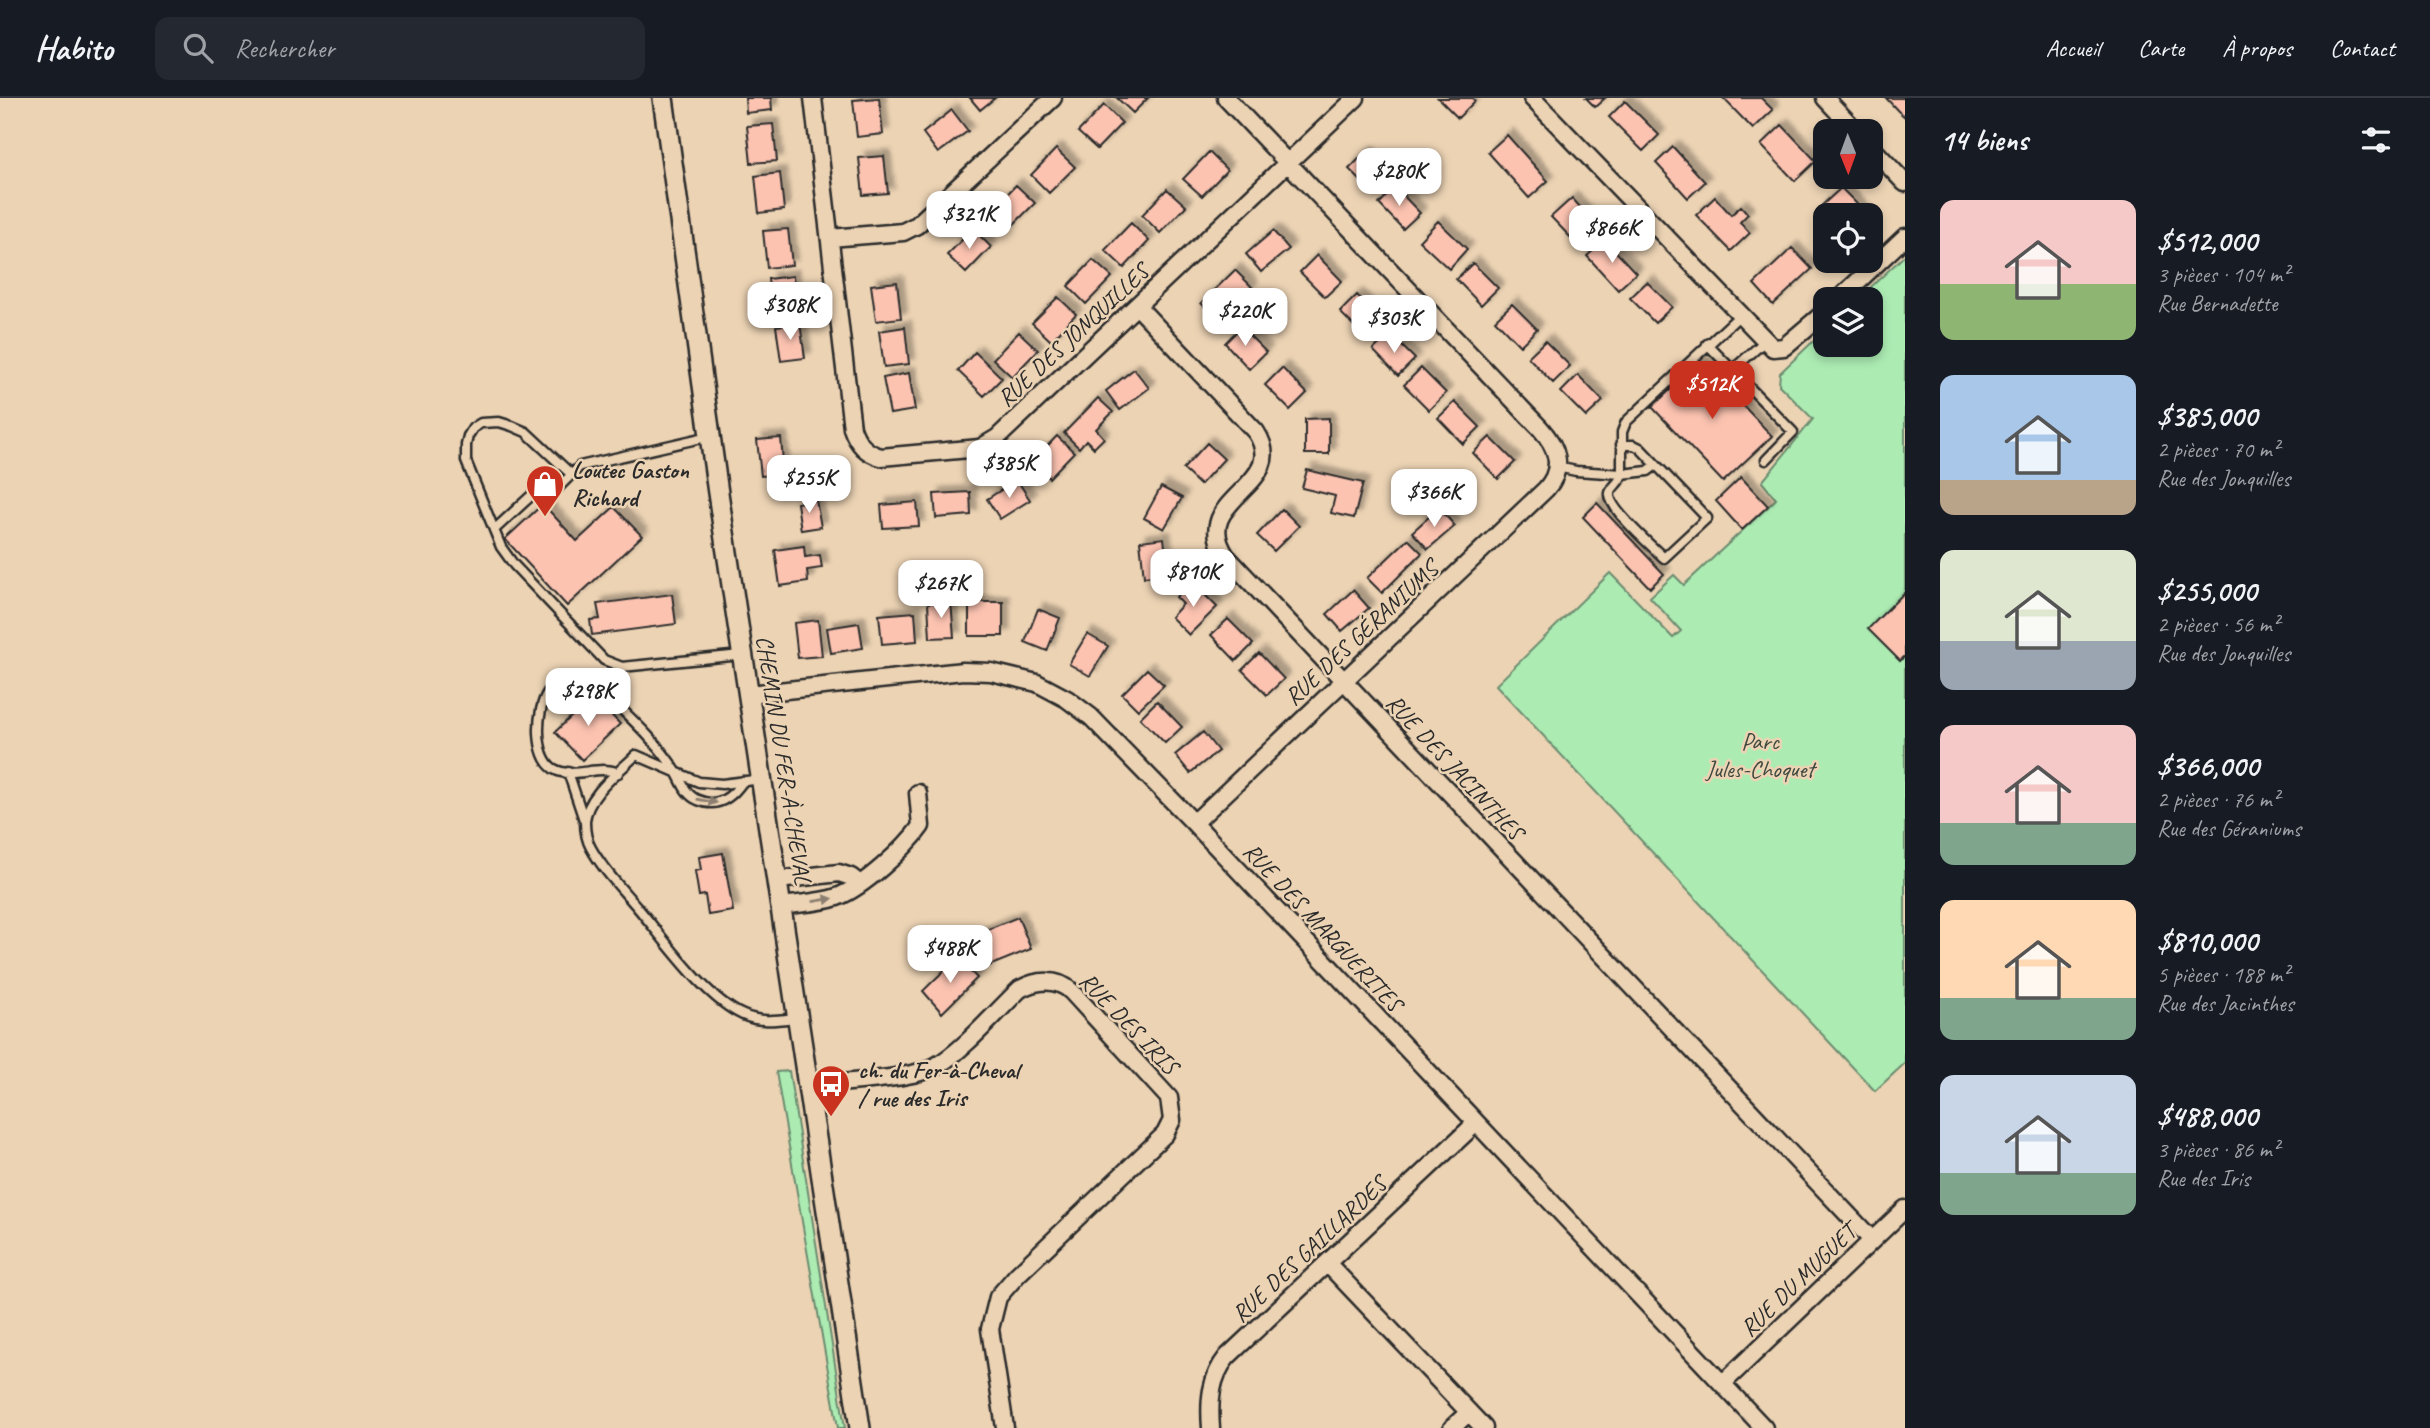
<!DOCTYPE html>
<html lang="fr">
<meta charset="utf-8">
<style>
:root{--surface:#171b24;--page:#242831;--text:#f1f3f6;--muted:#9ea1a6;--line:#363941;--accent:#c8321e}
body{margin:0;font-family:Caveat,sans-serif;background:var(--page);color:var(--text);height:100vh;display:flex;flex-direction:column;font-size:26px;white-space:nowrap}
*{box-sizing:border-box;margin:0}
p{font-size:23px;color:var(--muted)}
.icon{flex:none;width:38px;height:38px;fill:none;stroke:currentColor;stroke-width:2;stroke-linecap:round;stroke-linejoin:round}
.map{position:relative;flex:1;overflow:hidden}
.side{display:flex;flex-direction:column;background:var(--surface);width:525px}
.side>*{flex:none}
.needle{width:46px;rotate:179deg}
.controls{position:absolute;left:1813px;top:21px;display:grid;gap:14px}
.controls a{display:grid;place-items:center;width:70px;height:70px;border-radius:14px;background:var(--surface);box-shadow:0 4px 10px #0003;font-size:35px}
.price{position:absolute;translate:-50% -60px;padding:0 16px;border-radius:14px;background:#fff;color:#222;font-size:23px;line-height:46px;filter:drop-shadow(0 2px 4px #0008)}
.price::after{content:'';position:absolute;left:50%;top:42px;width:21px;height:16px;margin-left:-10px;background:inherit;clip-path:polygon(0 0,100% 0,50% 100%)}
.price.on{background:var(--accent);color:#fff}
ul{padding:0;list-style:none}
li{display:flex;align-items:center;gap:21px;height:175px;padding:0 35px}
li span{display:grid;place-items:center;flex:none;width:196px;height:140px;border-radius:14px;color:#555}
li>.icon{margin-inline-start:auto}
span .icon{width:84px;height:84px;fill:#fffc;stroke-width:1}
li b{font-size:30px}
h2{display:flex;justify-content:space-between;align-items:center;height:84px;padding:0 35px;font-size:30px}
header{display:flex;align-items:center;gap:42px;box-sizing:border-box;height:98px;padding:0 35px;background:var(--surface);border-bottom:2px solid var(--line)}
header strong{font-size:33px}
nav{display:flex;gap:38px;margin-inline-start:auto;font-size:24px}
.search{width:490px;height:63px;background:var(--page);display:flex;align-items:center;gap:18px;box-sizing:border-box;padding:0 24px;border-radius:14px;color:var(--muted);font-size:26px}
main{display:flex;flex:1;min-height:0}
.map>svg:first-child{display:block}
.green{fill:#acecb3;stroke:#6c8c6f;stroke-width:2}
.building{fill:#fcc3b1;stroke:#2b2b2b;stroke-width:2;filter:url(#shadow)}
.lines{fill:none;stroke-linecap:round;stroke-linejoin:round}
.service-casing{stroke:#2b2b2b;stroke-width:13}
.minor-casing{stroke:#2b2b2b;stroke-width:21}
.tertiary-casing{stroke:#2b2b2b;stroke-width:24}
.service{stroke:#ecd3b4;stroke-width:8}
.minor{stroke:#ecd3b4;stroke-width:16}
.tertiary{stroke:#ecd3b4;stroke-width:19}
.oneway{fill:#8c7f70}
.labels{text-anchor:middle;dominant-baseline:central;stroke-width:5;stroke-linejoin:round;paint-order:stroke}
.street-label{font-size:24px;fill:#2b2b2b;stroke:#ecd3b4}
.poi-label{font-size:24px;font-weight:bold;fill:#2b2b2b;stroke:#ecd3b4;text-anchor:start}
.park-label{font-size:24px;fill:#3e483f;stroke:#ecd3b4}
</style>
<header>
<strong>Habito</strong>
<div class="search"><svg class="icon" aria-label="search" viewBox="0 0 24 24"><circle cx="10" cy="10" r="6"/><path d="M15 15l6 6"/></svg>Rechercher</div>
<nav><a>Accueil</a><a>Carte</a><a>À propos</a><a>Contact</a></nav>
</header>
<main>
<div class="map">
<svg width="1905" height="1330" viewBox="0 0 1905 1330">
<defs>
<filter id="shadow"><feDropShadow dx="6" dy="-6" stdDeviation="2" flood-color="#0004"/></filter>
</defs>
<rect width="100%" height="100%" fill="#ecd3b4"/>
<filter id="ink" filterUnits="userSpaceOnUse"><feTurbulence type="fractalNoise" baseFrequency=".0143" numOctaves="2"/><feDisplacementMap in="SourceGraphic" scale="14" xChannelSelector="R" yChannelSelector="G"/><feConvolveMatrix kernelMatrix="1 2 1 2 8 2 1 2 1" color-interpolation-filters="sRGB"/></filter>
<g filter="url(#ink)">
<!-- green -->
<path class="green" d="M1905 157V965L1875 993 1496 587 1610 475 1673 540 1681 533 1650 499 1674 477 1684 487 1776 401 1762 384 1813 321 1779 287 1780 275 1825 232V247H1871V201H1858Z
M789 973 845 1330H838L776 974Z"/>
<!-- building -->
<path class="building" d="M745 0H771L772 12 746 15Z
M879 0 883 36 857 39 853 2Z
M970 0H995L980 12Z
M1117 0H1148L1133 15Z
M1438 0H1472L1475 3 1458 20Z
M1586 0H1605L1595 9Z
M1723 0H1761L1773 12 1753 31Z
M1886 0H1905V19L1898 13Z
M1625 3 1659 37 1643 53 1609 19Z
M1104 7 1122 25 1097 51 1078 34Z
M952 12 968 33 938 55 923 35Z
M773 26 777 63 751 65 747 28Z
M1782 27 1816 63 1795 83 1761 47Z
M1507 37 1548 83 1529 100 1488 54Z
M1673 49 1705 84 1688 100 1656 65Z
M1056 51 1075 69 1049 95 1031 77Z
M1209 54 1227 72 1202 98 1183 81Z
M1366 54 1391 80 1374 96 1349 71Z
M884 58 888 95 863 97 859 60Z
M780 75 784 112 759 115 755 78Z
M1016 87 1035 105 1009 131 990 114Z
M1395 89 1420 115 1403 131 1379 106Z
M1841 90 1854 103 1867 117H1826L1819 110Z
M1167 91 1186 108 1160 135 1142 117Z
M1715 99 1731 117 1741 108 1748 116 1740 124 1750 135 1731 153 1696 117Z
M1572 100 1596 127 1576 145 1551 119Z
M1438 123 1467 151 1449 171 1419 143Z
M1131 125 1149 143 1124 170 1105 152Z
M788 131 792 167 767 170 763 133Z
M973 131 991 149 966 175 947 157Z
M1273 133 1289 151 1261 174 1246 156Z
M1605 142 1636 175 1618 192 1587 158Z
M1792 150 1812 171 1773 207 1754 186Z
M1317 157 1342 183 1325 199 1300 174Z
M1093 162 1112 179 1086 206 1068 188Z
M1473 165 1498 190 1481 207 1456 181Z
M1235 172 1252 189 1218 222 1201 205Z
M793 178 797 215 772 218 768 181Z
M897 184 901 220 876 223 871 187Z
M1647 184 1672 209 1655 225 1630 200Z
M1357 197 1381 223 1365 239 1340 214Z
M1058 199 1076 216 1051 243 1032 225Z
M1512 206 1537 231 1520 248 1495 222Z
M800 225 805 260 781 263 776 228Z
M905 229 909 266 884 269 879 233Z
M1241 229 1266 254 1249 271 1225 245Z
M1019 234 1038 252 1012 279 993 261Z
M1390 236 1415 261 1398 278 1373 252Z
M1545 243 1570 268 1553 285 1528 259Z
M975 254 1002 280 984 298 958 273Z
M1701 263 1772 338 1723 384 1652 309Z
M1282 270 1307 295 1290 312 1265 287Z
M1421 270 1446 295 1429 312 1404 287Z
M1134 271 1149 290 1120 312 1106 293Z
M909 275 915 312 890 316 883 280Z
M1578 277 1603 303 1586 319 1561 294Z
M1098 300 1113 314 1096 331 1104 340 1094 350 1086 342 1079 350 1064 335Z
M1455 304 1480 329 1463 346 1438 320Z
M1329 320V356H1305V321Z
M1057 338 1074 354 1049 380 1032 364Z
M1490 339 1515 364 1498 381 1473 355Z
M781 340 784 376 761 378 757 342Z
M1207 345 1224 361 1200 387 1183 371Z
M1307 372 1363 385 1354 420 1331 415 1335 398 1302 390Z
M1741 379 1768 408 1742 432 1716 403Z
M1017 382 1030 402 1000 421 987 401Z
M1161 389 1182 400 1164 431 1144 420Z
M970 394 971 417 936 420 934 396Z
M816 402 821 429 801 432 797 405Z
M917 404 919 428 883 430 881 407Z
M1597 405 1664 476 1650 490 1583 419Z
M543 406 577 443 614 409 642 438 567 508 505 441Z
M1439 410 1455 428 1428 451 1412 434Z
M1282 411 1299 428 1274 453 1257 437Z
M1164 440 1168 476 1144 479 1140 443Z
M1408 441 1422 455 1382 495 1367 480Z
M804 448 805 459 820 457 822 470 807 472 808 484 780 488 775 452Z
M1192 484 1217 509 1189 537 1171 519 1183 506 1176 499Z
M1353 492 1369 510 1342 533 1327 516Z
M1905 494V558L1900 563 1868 531Z
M672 496 676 526 592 537 590 522 600 521 597 506Z
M951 503 954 539 930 540 928 505Z
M969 504H1003V538H969Z
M1038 511 1060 520 1047 553 1025 544Z
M915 514 917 543 882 546 879 517Z
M1228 521 1253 546 1236 563 1211 537Z
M818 522 822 558 798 560 794 525Z
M859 525 863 550 831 555 827 530Z
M1087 536 1108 548 1090 578 1069 566Z
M1259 555 1284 581 1267 597 1242 572Z
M1147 571 1164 587 1138 612 1122 596Z
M593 598 620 626 582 662 555 634Z
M1157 603 1182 629 1165 645 1140 620Z
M1203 634 1218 653 1190 675 1175 657Z
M723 755 733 813 708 817 705 797 699 798 695 773 701 772 699 759Z
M1018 819 1031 851 989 868 976 836Z
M957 860 977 880 942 915 923 893Z"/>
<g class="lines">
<defs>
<path id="service" d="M1707 246 1793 334 1766 362
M1720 283 1765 243
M1621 347H1634L1640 350 1707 420 1664 460C1653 449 1607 410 1610 395 1612 388 1620 385 1622 376L1648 373 1656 367
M1557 369 1576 373 1622 376V334L1626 324 1740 217
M572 377 526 334 512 328 499 324 481 325 473 330 468 338 466 347V363L501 449 514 467 604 562 622 569 741 557
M494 432 533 396 551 397 580 368 710 338
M568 674 584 722
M618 675C598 666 573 682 554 671 534 659 536 611 548 594 557 582 580 578 593 583 620 611 654 639 675 672 682 683 685 697 698 702 718 711 732 699 743 683
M762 681 722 686 699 684 636 657C619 674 586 698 585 724 585 733 587 743 591 750 603 772 622 791 638 810 665 842 704 899 743 917 760 925 778 922 796 920"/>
<path id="minor" d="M813 0 852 330C857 345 865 355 881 359L980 350 997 340 1356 0
M1532 0 1773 250 1784 249 1825 214
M1825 0 1856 33
M1871 49 1905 85
M830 140 903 134 917 127 1053 0
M1839 201 1905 139
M1137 208 1256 334C1292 389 1187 400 1226 458L1872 1142
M749 596 963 573 991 574 1037 585 1067 601 1091 619 1194 725 1764 1330
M1194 725 1546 391C1565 370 1557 349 1540 330L1226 0
M778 782 839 775 851 779 860 786
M782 808C799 805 820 805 837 799 862 790 905 751 921 728L918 695
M808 988C840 984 911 982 936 968 962 954 998 912 1020 891 1037 882 1056 880 1071 893L1169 1000 1172 1022 1165 1036 1017 1177 998 1199 990 1231 1005 1330
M1327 1165 1484 1330
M1722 1286 1905 1111
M1211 1330C1209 1304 1210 1280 1227 1259L1476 1025
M1452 1330 1469 1314"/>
<path id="tertiary" d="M663 0 718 395 860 1330"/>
</defs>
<!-- service casing -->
<use href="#service" class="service-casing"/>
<!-- minor casing -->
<use href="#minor" class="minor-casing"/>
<!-- tertiary casing -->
<use href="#tertiary" class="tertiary-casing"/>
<!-- service -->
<use href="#service" class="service"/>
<!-- minor -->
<use href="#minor" class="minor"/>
<!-- tertiary -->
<use href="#tertiary" class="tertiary"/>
</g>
<!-- one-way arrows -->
<defs><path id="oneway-solid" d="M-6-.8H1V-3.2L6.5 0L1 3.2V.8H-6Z" transform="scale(1.75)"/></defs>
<g class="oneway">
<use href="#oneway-solid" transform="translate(707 703) rotate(10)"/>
<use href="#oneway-solid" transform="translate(823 802) rotate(-9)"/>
</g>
</g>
<!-- icons -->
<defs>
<symbol id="shop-pin" viewBox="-11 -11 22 30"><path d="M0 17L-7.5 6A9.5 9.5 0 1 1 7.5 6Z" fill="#c8321e" stroke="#ecd3b4"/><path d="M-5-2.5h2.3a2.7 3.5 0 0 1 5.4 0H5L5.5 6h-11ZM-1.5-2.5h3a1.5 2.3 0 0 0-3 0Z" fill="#fff"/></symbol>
<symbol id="bus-pin" viewBox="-11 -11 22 30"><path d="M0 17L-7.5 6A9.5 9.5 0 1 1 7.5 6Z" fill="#c8321e" stroke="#ecd3b4"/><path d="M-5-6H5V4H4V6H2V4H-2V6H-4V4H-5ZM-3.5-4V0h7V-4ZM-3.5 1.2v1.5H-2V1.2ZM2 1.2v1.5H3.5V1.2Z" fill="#fff"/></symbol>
</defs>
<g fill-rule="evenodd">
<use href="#shop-pin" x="523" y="364" width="44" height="60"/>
<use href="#bus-pin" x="809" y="964" width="44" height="60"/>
</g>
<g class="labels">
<!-- street labels -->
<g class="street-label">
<text transform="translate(1073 237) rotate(-43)">RUE DES JONQUILLES</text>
<text transform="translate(1361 535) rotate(-43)">RUE DES GÉRANIUMS</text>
<text transform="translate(784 662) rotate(81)">CHEMIN DU FER-À-CHEVAL</text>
<text transform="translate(1455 669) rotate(47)">RUE DES JACINTHES</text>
<text transform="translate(1323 829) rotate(47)">RUE DES MARGUERITES</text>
<text transform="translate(1129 925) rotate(46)">RUE DES IRIS</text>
<text transform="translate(1309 1151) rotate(-43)">RUE DES GAILLARDES</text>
<text transform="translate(1798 1182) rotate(-44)">RUE DU MUGUET</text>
</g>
<!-- poi labels -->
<g class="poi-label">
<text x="572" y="372">Loutec Gaston<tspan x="572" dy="28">Richard</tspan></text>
<text x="858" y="972">ch. du Fer-à-Cheval<tspan x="858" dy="28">/ rue des Iris</tspan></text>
</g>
<!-- park labels -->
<g class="park-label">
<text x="1760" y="643">Parc<tspan x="1760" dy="28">Jules-Choquet</tspan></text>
</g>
</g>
</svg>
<div class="controls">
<a><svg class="needle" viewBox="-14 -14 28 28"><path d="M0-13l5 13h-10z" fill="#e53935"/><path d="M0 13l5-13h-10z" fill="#9ea1a6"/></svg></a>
<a><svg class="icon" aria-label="locate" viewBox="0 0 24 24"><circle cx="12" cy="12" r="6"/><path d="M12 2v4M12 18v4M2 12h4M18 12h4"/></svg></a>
<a><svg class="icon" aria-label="layers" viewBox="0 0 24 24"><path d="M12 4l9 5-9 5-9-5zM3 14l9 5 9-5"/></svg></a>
</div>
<b class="price" style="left:1399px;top:110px">$280K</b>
<b class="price" style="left:969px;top:153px">$321K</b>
<b class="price" style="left:1612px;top:167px">$866K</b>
<b class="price" style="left:790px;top:244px">$308K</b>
<b class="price" style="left:1245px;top:250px">$220K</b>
<b class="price" style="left:1394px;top:257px">$303K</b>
<b class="price on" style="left:1712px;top:323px">$512K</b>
<b class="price" style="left:1009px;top:402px">$385K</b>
<b class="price" style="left:809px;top:417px">$255K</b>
<b class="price" style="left:1434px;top:431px">$366K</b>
<b class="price" style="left:1193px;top:511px">$810K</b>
<b class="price" style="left:941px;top:522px">$267K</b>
<b class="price" style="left:588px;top:630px">$298K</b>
<b class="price" style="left:950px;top:887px">$488K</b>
</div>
<section class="side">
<h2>14 biens<svg class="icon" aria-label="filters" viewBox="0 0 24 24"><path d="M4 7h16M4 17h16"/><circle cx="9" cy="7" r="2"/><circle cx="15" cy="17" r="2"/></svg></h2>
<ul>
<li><span style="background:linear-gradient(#f6c9c9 60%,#8fb573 0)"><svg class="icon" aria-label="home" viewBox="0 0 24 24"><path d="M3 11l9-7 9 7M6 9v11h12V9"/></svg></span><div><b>$512,000</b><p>3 pièces · 104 m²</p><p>Rue Bernadette</p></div></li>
<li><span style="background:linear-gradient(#a9c7e8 75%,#b9a48a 0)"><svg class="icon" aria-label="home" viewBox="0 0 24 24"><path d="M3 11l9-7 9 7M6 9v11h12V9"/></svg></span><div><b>$385,000</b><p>2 pièces · 70 m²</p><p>Rue des Jonquilles</p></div></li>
<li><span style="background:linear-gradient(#dfe7d0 65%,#9aa5b1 0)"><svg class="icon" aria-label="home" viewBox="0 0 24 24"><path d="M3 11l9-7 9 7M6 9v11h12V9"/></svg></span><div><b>$255,000</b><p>2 pièces · 56 m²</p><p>Rue des Jonquilles</p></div></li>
<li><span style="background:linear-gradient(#f6c9c9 70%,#7fa58c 0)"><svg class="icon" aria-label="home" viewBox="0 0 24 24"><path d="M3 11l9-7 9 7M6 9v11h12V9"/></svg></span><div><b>$366,000</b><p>2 pièces · 76 m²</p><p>Rue des Géraniums</p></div></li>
<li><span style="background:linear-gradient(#ffd9b3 70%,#7fa58c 0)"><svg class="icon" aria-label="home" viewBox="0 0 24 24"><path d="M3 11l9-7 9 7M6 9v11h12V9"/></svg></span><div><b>$810,000</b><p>5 pièces · 188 m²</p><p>Rue des Jacinthes</p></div></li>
<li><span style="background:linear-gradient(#c9d6e8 70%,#7fa58c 0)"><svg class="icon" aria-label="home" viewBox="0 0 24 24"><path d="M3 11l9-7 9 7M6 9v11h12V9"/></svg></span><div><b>$488,000</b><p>3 pièces · 86 m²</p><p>Rue des Iris</p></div></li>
</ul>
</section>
</main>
